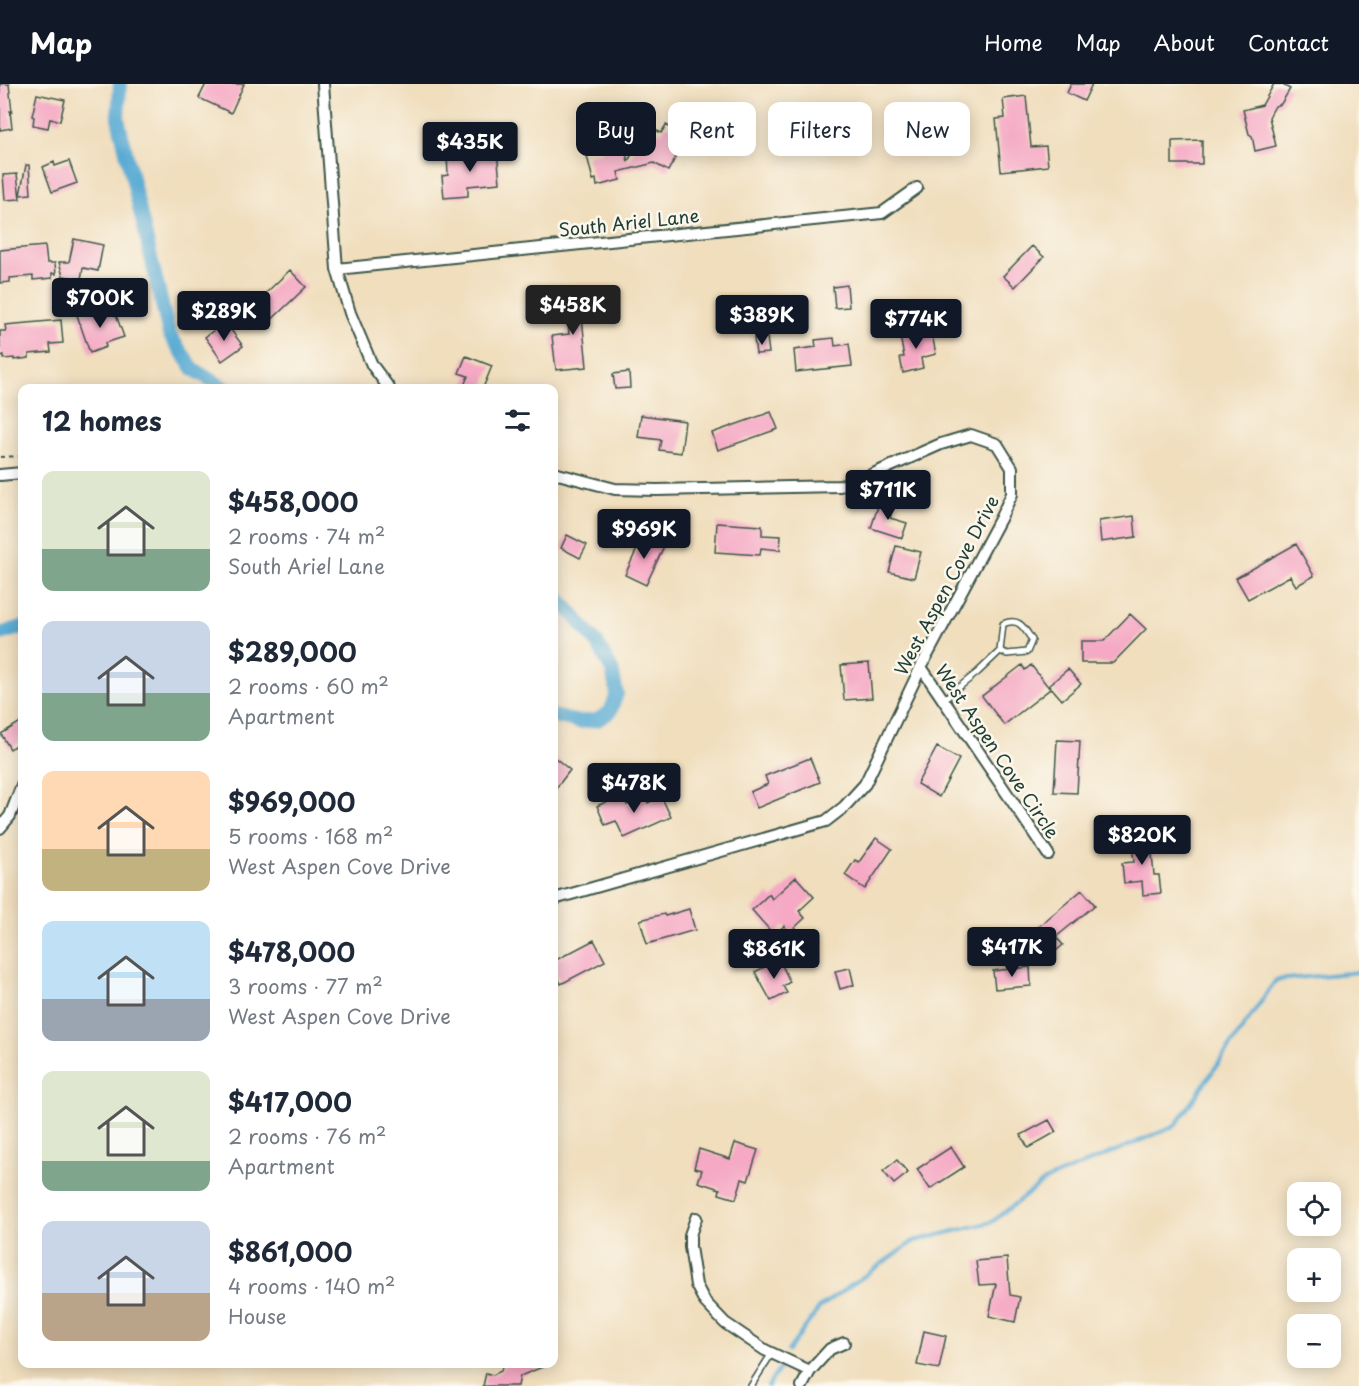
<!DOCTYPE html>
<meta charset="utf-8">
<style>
:root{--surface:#fff;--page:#f2f2f3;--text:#1f2937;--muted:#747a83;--accent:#111827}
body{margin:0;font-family:"Playpen Sans",sans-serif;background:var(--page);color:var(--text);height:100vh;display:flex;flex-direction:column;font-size:22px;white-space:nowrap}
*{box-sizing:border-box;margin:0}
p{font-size:20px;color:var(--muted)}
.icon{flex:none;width:33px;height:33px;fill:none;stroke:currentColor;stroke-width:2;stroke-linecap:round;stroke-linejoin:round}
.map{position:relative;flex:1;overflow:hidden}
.details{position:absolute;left:18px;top:300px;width:540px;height:984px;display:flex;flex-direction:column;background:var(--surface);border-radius:12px;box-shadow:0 3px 15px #0003}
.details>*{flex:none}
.guide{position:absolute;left:576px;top:18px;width:570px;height:54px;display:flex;gap:12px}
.buttons{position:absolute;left:1287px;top:1098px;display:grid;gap:12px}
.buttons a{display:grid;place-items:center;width:54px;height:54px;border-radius:12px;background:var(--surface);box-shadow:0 3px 15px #0003;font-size:30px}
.price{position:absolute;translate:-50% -51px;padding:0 14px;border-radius:6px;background:var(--accent);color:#fff;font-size:20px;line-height:39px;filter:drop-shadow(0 2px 3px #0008)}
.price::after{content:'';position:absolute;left:50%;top:36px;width:18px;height:14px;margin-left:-9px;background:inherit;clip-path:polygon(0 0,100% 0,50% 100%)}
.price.active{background:#222;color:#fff}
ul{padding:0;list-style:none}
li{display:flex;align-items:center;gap:18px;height:150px;padding:0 24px}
li span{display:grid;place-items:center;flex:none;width:168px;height:120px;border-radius:12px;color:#555}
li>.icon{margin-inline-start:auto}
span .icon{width:72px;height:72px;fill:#fffc;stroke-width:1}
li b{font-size:26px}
h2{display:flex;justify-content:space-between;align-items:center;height:72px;padding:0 24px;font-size:26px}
.tag{padding:0 21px;border-radius:12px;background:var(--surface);box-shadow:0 3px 15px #0003;font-size:21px;line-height:54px}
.tag.active{background:var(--accent);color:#fff}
header{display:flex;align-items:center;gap:36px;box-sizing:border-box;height:84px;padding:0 30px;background:var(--accent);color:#fff}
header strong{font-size:28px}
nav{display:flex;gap:33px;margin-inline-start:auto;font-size:21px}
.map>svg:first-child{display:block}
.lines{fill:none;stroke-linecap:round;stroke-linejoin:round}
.stream{stroke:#59aad3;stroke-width:4}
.canal{stroke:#59aad3;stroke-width:14}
.building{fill:#f5a9c4}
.lane-casing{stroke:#3e5549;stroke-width:8}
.street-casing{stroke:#3e5549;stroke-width:14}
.path{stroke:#3e5549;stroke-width:2;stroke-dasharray:4.5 4.5;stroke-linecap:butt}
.lane{stroke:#fff;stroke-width:5}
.street{stroke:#fff;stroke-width:10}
.labels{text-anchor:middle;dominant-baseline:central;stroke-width:5;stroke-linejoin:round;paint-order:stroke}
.street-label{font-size:18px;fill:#1f3d34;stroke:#fbf7ec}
</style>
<header>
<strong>Map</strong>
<nav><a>Home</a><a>Map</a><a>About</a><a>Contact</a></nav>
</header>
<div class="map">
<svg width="1359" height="1302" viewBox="0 0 1359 1302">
<rect width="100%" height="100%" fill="#fbf7ec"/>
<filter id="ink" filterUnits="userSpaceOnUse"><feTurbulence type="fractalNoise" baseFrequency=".0167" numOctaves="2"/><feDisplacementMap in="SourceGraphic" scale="12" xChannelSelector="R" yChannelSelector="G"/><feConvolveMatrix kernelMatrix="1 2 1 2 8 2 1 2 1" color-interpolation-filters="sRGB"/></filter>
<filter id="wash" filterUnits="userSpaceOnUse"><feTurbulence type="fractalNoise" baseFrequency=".008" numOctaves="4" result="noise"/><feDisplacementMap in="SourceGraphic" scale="24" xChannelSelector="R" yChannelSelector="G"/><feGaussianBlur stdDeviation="1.35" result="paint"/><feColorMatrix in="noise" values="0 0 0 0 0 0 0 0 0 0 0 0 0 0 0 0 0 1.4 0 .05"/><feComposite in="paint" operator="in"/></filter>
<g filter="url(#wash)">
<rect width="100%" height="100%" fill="#f0debd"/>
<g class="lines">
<!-- stream -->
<path class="stream" d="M788 1267 820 1223 914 1157 992 1138 1046 1096 1175 1042 1276 896 1359 888
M768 1302 780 1284"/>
<!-- canal -->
<path class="canal" d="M120 0 118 34 169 250 194 286 225 304
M554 508 597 559 612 586 617 610 610 628 597 636 579 638 554 632
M0 550 22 543"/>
</g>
<g id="blocks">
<!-- building -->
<path class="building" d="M0 0H9L12 28 10 27 12 44 0 46Z
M206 0H244L231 29 199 14Z
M1071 0H1092L1084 17 1067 9Z
M1274 0H1281L1290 5 1281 20 1275 22 1269 33 1276 62 1255 67 1252 52 1249 50 1243 26 1262 21Z
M37 10 65 16 60 37 50 35 48 44 33 41 34 33 32 32Z
M1026 12 1031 63 1046 62 1048 82 1001 87 996 35 1005 34 1003 15Z
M666 41 687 53 668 87 654 79 618 88 620 96 597 102 596 95 593 96 587 72 602 68 601 64 623 58 628 77 644 50H646L650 43 661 49Z
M1202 56V80H1172V57Z
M497 67 500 99 468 102V112L444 114 442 92 448 91 447 71Z
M69 77 77 99 52 108 43 83 54 78 55 82Z
M26 81H29L31 110 20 111Z
M17 90 20 115 5 116 3 91Z
M74 155 103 161 98 187 83 184 81 195 63 192 59 178H69Z
M45 162 47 179H55L56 190 52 189V194L33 196V192L10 194V198L0 199V166Z
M1032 162 1044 173 1015 203 1003 192Z
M290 186 306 203 264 243 248 226Z
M847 201 849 223 835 224 833 203Z
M591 213 593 232 582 233 587 283 556 286 552 252 569 250 566 215Z
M97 224 99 231 112 227 114 231H116L124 253 105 259 106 263 90 269 77 231Z
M61 236 63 259 50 260 51 268 29 270V274L14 276V274L4 275V271L0 272V247H6L5 241Z
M225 238 243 262 222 277 205 253Z
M931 246 936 270 921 274 923 284 903 289 900 273H904L900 252Z
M767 253 769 269 756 270 754 254Z
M834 254 835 262 849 260 852 282 796 288 794 266 816 263 815 256Z
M466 272 492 282 483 304H463L468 292 459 289Z
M629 288 630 304 615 305 613 290Z
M771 328 778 345 718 366 712 349Z
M641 331 685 337 681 369 659 366 661 356 638 353Z
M880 416 894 421 890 434 907 439 902 454 871 444Z
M1134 432 1136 453 1101 458 1099 437Z
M717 439 762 442V451L781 452 780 466 761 464 760 471 715 468Z
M567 451 587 461 580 474 561 464Z
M643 452 664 462 646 501 625 491Z
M1296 460 1314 492 1296 502 1290 492 1248 515 1236 494Z
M896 462 921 468 914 494 889 488Z
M1130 530 1146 545 1113 579H1081V557H1104Z
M869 579 872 614 844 616 841 581Z
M1022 581 1025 586 1031 581 1050 605 1004 641 982 612Z
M1068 585 1081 600 1062 616 1049 601Z
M22 637V657L10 665 1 650Z
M1057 656 1080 657 1077 709 1054 708Z
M937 663 959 675 939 713 917 700Z
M554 673 570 686 554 707Z
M810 674 820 698 757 724 750 708 768 700 765 692Z
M622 711 627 721 645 712 648 719 661 712 671 733 624 754 616 737 605 741 597 722Z
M1150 750 1154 791H1159L1161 809 1143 811 1142 797 1124 799 1122 779 1134 778 1131 752Z
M876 754 892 765 865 805 845 791 855 776 859 778Z
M796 793 814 813 799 827 805 834 790 848 784 842 774 851 752 826 769 810 772 815Z
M1082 806 1095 821 1056 853 1063 861 1050 872 1044 865 1040 868 1027 852Z
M689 825 695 846 647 860 640 836 664 830 665 832Z
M594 856 605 877 561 900 554 885V877Z
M779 875 790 898 783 902 787 909 771 917 755 888Z
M1030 883 1031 902 995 905 993 887Z
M850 884 854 901 840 905 835 887Z
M1049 1036 1056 1048 1028 1064 1021 1051Z
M735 1059 758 1066 748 1097 742 1095 736 1115 719 1110 720 1105 698 1098 702 1086 694 1084 699 1065 730 1075Z
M951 1063 964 1083 930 1105 917 1085Z
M897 1076 908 1089 894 1100 883 1087Z
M1007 1174 1010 1211 1020 1213 1015 1238 989 1232 996 1200 979 1201 976 1177Z
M924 1247 946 1252 939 1285 917 1281Z
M503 1280H550L520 1292 518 1302H483L486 1289 493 1291 501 1287Z"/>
</g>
</g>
<g filter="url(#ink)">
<use href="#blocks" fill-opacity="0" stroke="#3e5549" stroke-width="1.5"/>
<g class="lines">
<defs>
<path id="lane" d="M943 616 978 588 1000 567 1003 540C1020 533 1024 544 1032 556L1027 568 1007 570 1000 567
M751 1302 772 1269"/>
<path id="street" d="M323 0 337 185 350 229 372 281 389 304
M337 185 882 129 917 104
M554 389 615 405 657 406 840 402 871 391 941 360 971 351 997 360 1012 384V410L1000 435 921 583 865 700 844 723 826 737 554 815
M0 391 22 389
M921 583 1048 770
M0 744 10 732 22 701
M696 1134 690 1151V1163L696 1201 705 1218 725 1239 765 1266 810 1287
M802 1302 810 1287 830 1265 844 1259"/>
</defs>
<!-- lane casing -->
<use href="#lane" class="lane-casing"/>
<!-- street casing -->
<use href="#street" class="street-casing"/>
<!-- path -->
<path class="path" d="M0 373 22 372"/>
<!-- lane -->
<use href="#lane" class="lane"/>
<!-- street -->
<use href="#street" class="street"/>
</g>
</g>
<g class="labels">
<!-- street labels -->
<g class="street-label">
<text transform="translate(629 138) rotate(-6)">South Ariel Lane</text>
<text transform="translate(946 501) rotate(-62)">West Aspen Cove Drive</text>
<text transform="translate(998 667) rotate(56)">West Aspen Cove Circle</text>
</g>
</g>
</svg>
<div class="buttons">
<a><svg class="icon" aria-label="locate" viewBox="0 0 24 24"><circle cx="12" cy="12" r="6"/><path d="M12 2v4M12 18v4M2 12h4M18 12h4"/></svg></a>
<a>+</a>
<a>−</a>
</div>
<b class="price" style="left:470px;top:89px">$435K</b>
<b class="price" style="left:100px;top:245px">$700K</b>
<b class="price active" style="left:573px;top:252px">$458K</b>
<b class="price" style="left:224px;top:258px">$289K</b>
<b class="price" style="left:762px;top:262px">$389K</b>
<b class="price" style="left:916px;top:266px">$774K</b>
<b class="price" style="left:888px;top:437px">$711K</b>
<b class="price" style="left:644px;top:476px">$969K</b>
<b class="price" style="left:634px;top:730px">$478K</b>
<b class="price" style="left:1142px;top:782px">$820K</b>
<b class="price" style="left:1012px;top:894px">$417K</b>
<b class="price" style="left:774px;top:896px">$861K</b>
<div class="guide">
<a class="tag active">Buy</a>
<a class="tag">Rent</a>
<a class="tag">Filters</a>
<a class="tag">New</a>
</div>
<section class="details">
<h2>12 homes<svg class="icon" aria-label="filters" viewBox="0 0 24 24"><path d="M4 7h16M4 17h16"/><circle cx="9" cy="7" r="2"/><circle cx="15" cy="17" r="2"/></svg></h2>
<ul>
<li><span style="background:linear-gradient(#dfe7d0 65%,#7fa58c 0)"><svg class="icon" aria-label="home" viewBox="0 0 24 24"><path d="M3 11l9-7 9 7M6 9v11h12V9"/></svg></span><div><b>$458,000</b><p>2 rooms · 74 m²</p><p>South Ariel Lane</p></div></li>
<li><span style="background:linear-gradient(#c9d6e8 60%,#7fa58c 0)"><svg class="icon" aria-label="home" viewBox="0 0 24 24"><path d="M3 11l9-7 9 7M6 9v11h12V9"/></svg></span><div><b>$289,000</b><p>2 rooms · 60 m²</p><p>Apartment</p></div></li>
<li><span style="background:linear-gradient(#ffd9b3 65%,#c2b280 0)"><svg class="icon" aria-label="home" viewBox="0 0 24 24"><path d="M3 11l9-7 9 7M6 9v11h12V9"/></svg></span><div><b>$969,000</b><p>5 rooms · 168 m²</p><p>West Aspen Cove Drive</p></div></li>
<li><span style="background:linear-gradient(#bfe0f5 65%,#9aa5b1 0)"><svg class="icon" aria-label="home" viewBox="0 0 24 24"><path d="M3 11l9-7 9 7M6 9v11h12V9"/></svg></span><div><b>$478,000</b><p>3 rooms · 77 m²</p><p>West Aspen Cove Drive</p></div></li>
<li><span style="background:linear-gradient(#dfe7d0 75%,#7fa58c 0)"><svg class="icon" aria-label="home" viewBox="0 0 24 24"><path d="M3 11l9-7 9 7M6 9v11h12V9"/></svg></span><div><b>$417,000</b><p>2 rooms · 76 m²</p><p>Apartment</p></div></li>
<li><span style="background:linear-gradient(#c9d6e8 60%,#b9a48a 0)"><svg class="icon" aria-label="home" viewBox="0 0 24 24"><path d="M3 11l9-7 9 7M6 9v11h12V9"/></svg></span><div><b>$861,000</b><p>4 rooms · 140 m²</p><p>House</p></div></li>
</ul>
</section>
</div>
